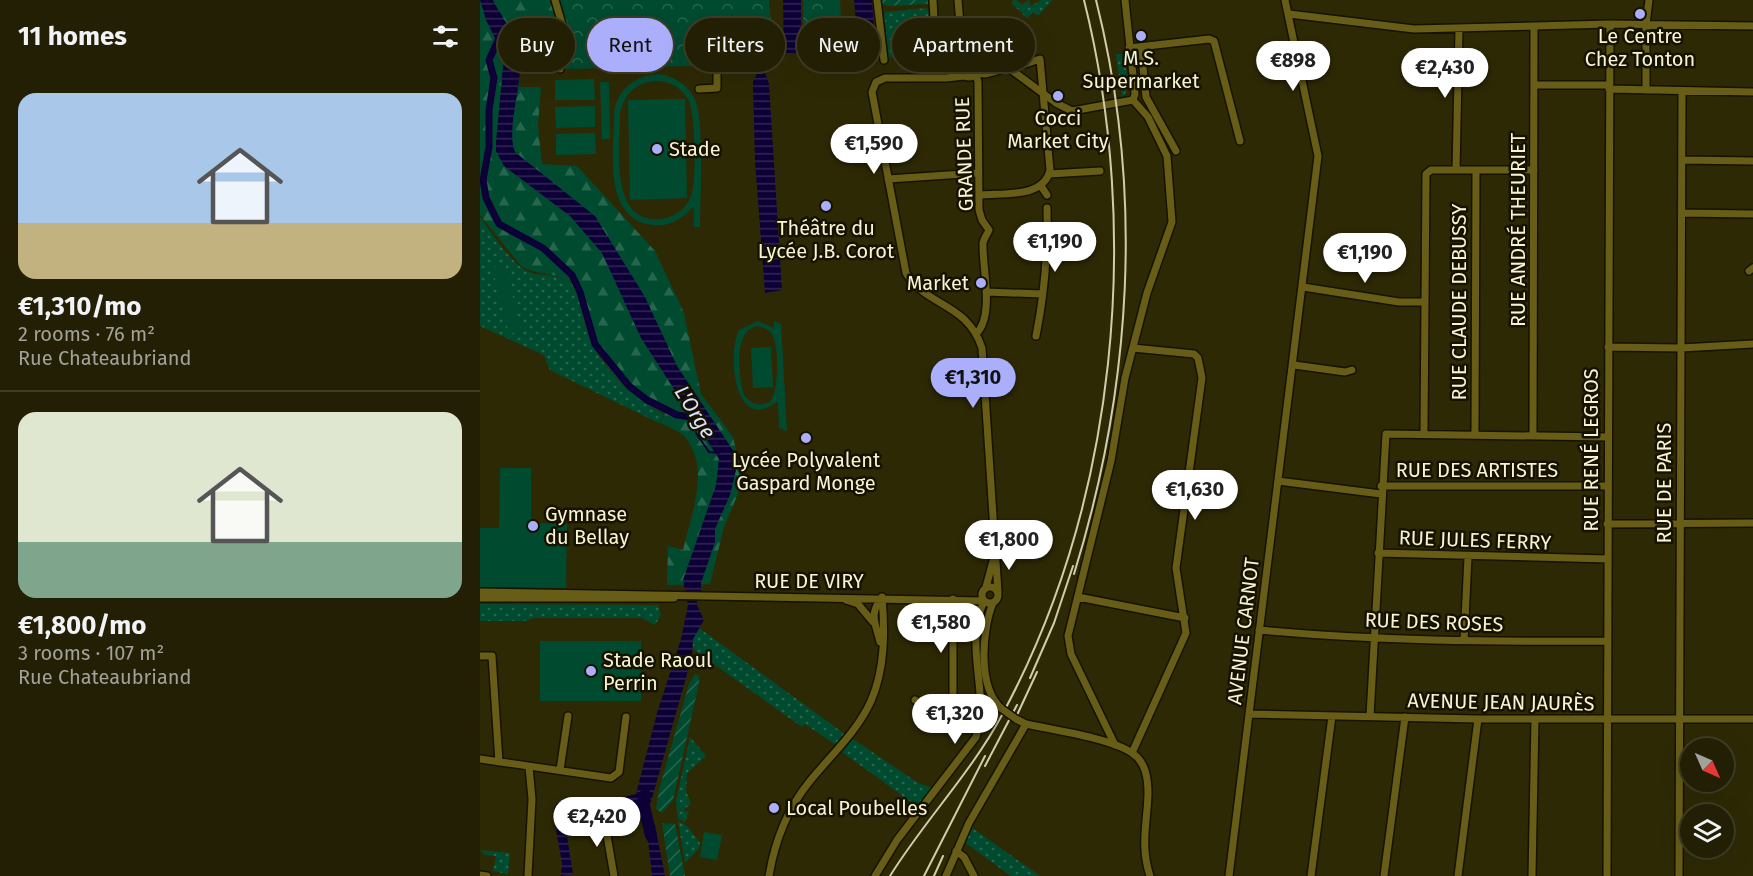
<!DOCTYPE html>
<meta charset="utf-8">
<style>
:root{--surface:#221f04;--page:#2e2c13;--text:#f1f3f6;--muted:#a2a29a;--line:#3f3d26;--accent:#abaffb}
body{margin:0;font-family:"Fira Sans",sans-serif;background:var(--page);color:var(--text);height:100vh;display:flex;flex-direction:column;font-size:22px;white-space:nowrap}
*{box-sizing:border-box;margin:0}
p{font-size:20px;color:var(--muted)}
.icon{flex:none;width:33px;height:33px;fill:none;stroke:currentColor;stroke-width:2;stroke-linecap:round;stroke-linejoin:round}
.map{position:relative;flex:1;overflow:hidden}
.sheet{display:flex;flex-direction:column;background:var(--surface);width:480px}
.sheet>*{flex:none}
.banner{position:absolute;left:18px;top:18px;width:570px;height:54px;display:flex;gap:12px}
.needle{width:39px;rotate:135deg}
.tools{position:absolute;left:1200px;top:738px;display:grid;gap:12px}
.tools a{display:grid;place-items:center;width:54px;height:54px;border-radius:50%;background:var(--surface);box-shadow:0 6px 24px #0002,0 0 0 2px var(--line);font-size:30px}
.price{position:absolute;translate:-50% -51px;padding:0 14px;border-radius:21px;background:#fff;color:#222;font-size:20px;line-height:39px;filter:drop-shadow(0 2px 3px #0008)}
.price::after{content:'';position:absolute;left:50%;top:36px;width:18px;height:14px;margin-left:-9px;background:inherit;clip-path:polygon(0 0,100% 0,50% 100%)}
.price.selected{background:var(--accent);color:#111}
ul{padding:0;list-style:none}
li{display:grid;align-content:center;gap:12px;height:318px;padding:0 18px}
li+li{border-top:2px solid var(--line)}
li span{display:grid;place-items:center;height:186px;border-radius:18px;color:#555}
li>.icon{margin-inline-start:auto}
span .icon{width:108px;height:108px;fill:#fffc;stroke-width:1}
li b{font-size:26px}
h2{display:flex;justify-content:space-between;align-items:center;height:72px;padding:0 18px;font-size:26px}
.tag{padding:0 21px;border-radius:27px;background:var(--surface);box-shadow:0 6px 24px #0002,0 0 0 2px var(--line);font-size:21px;line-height:54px}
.tag.selected{background:var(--accent);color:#111}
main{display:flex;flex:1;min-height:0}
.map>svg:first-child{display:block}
.grass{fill:url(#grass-dots)}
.forest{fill:url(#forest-firs)}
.park{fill:url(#park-crowns)}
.garden{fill:url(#garden-furrows)}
.pitch{fill:#004b30;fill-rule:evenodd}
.water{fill:url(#water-rules)}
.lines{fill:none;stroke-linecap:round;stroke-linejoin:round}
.stream{stroke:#0d0037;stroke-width:2}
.canal{stroke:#0d0037;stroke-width:7}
.river{stroke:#0d0037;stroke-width:12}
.minor-casing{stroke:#151201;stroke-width:10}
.minor{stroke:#675d17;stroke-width:7}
.rail{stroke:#d1cdab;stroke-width:2}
.minor-bridge-casing{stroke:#151201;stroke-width:10;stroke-linecap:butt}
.minor-bridge{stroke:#675d17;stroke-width:7}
.poi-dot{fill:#abaffb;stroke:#161200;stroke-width:2}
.labels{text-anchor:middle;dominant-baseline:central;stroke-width:5;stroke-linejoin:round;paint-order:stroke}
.poi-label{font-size:20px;fill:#f8f4d2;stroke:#161200}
.street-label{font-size:20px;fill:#f8f4d2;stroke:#161200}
.water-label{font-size:21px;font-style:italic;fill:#dfe2fe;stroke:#161200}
</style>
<main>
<section class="sheet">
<h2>11 homes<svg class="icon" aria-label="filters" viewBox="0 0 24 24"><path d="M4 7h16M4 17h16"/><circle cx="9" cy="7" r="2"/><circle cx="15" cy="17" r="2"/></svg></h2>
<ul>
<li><span style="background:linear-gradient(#a9c7e8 70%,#c2b280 0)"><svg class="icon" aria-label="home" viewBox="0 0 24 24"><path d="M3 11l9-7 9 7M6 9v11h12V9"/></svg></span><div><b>€1,310/mo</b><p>2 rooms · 76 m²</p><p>Rue Chateaubriand</p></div></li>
<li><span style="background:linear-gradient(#dfe7d0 70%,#7fa58c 0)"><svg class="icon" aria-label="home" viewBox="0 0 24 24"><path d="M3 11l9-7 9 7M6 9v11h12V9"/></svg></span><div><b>€1,800/mo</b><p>3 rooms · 107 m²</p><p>Rue Chateaubriand</p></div></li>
</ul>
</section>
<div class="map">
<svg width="1273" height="876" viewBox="0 0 1273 876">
<defs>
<pattern id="grass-dots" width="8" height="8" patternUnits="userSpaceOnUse" patternTransform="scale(1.5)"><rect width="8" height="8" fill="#004b30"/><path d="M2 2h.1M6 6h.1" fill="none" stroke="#26664d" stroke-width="1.8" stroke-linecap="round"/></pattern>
<pattern id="forest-firs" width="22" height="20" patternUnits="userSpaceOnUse" patternTransform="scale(1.5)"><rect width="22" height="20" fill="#004b30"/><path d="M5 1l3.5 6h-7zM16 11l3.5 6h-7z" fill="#26664d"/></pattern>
<pattern id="park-crowns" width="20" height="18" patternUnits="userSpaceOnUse" patternTransform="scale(1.5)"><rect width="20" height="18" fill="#004b30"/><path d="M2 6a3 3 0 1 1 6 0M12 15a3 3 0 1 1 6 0" fill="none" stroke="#26664d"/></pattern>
<pattern id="garden-furrows" width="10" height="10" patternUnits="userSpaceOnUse" patternTransform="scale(1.5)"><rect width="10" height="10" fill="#004b30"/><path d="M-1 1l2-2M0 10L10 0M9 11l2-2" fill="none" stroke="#26664d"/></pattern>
<pattern id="water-rules" width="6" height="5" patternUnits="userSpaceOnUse" patternTransform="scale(1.5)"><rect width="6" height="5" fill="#0d0037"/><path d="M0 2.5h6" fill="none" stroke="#312653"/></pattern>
</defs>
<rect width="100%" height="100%" fill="#2e2905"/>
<!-- grass -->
<path class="grass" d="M533 0H537L542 5 549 0 551 6 561 0H572L559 15 553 13 547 18 532 4Z
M446 8 451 12 452 55 449 56 448 51 413 53V58L408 57 404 14 406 12Z
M636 54H643C645 68 653 87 642 98Z
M0 217C10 231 33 266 49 272 65 279 84 269 98 291 104 301 102 316 106 327 118 366 149 396 184 415L179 423 70 370 64 355 0 326Z
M0 604 178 605 181 615 175 625 162 618H54L45 621H0Z
M219 628 366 735 356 745 325 724 322 727 213 649 212 639Z
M210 737 226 756 207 773 206 791 211 804 203 810 209 812 205 822 198 819 196 801Z
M373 739 438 783 453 788 438 807 362 752Z
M198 821 207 826 220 843 219 848 205 863Z
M491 827 560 876H531L484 842Z
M0 850 30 853 28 874 13 871 16 856 5 855Z"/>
<!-- forest -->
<path class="forest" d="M0 0H78L80 44 39 49V87H61L58 127 62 164 97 166 175 251 204 313 221 394 253 437 263 482 244 527 230 584 187 585 188 546 203 550C211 515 231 468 205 437 200 431 188 427 180 423L185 414C176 409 164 405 157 398 135 380 115 353 107 326 103 315 105 300 98 290 84 269 59 278 41 266L0 215Z"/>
<!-- park -->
<path class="park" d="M78 0H289L295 64 84 69 80 44Z
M323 0H360L361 23 323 24Z"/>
<!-- garden -->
<path class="garden" d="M401 0H450L448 4 408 6 402 4Z
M215 674 219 676V683L193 800 182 813 176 809 179 790 209 684Z
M182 823 195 824 205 876H190Z"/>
<!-- pitch -->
<path class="pitch" d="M176 74C194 75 209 85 216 102 224 124 220 199 220 227H214V206C203 218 190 227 174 225 122 221 134 150 134 115 136 91 152 77 176 74ZM178 81C191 82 201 88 208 99 216 114 217 184 210 199 204 210 193 218 181 219 129 225 140 148 140 116 142 95 157 81 178 81Z
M114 79 115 100H75V80Z
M120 82H129L130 139H122Z
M205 99 207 198 150 200 148 100Z
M115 106V127L76 128 75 107Z
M115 133 116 154 76 155V134Z
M25 264 41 331 29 334 12 267Z
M294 321 301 324 307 431 299 428 298 401C254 436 247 354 259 330L278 321 294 328ZM278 326C285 328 290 330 293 336 299 349 299 392 290 402 279 407 271 404 264 395 258 376 253 329 278 326Z
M291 347 293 387 273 388 271 348Z
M20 468H51V523L87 524 86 588 0 587V528H19Z
M60 641H161V701H60Z
M224 832 242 835 237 860 220 857Z"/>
<!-- water -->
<path class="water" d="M0 0H13C20 15 35 33 39 50 45 81 25 127 35 152L115 216 165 297 197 366 256 455 257 466 250 495 235 529V542L221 583V597H217V605L224 620 213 639 212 656 171 802 163 810 166 820 175 825 185 876H172L168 840 159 811 87 814 85 824 93 874 81 876 82 863 73 813 75 805 80 803 124 802 156 794 177 713 201 639 208 605 203 580 236 485 239 459 161 338 122 253 90 216 24 166 16 151V142L24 56 6 20Z
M303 0H321V25L317 36 320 40 324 36 375 35 376 39H380L382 35 377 33 374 0H392L396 53H304Z
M277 73H285L289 84 302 290 285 293 275 161 273 82Z"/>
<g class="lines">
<!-- stream -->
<path class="stream" d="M209 418 211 422
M216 433 229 452 239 453"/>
<!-- canal -->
<path class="canal" d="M20 36 9 60 14 78 9 110V147L3 180 6 198 19 224 63 248 92 275 100 292 115 344 149 386 167 400 197 415 218 418"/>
<!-- river -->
<path class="river" d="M165 795 163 802 171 836"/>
<defs>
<path id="minor" d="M75 0 82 24 81 50
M397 0 404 60
M453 0 456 58
M478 0 483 61
M645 0 655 94 653 100
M809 14 934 29 1130 24 1273 26
M661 47 666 97 696 151
M649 48 729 39 734 41 760 141
M42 51 81 50 80 69
M480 68a9 9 0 1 1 18 0a9 9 0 1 1-18 0Z
M497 62 530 69 560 59 570 170C564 198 524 193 502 195
M530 69 576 103 592 111 653 100
M497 73 505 74 520 70
M484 76 466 78H405L396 82 392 92 426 273C446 307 487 302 502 348L518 592
M1055 85H1129
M219 89 237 88V65
M1129 89 1273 92
M1166 90V24L1169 0
M1202 160 1273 161
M976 170 979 29
M569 174 620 171
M408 179 498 173
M561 186 567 195
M1202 213 1273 214
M1269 271 1273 268
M823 287 919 302H945
M506 292 562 294
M496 334C515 316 502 267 503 243 504 238 507 235 509 230L502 220 499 210 498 82 496 74
M556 336C564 296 568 248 567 208
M1128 347 1201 348 1273 344
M814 365 865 372 872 370
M944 433 946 174 951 170H1054
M995 433 996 170
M1053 434 1054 27
M798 481 901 494
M901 486H1128
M1127 524 1273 523
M898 553 1128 559
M502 595a8 8 0 1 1 16 0a8 8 0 1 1-16 0Z
M506 587 513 561
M0 592 504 601
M598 597 705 618
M0 598H194
M366 600 378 604 393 622
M513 603C502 629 497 688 522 709
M779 630C895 641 1012 642 1127 641
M984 640 988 557
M400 642C396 624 388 614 402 598
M0 656H12L19 762
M435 700 440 703H473V599
M473 703 474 722 482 724
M769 714 998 719H1273
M890 716 906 434 1128 437
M536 719 546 724C573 730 631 738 652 753 666 762 668 779 668 794 667 825 660 845 670 876
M635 745 591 654 588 636 631 461 645 378 667 293 692 222 687 156 668 117 653 100
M652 753 706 633 696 568 722 378 718 358 714 354 653 348
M0 759 131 778 139 772 146 717
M80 770 88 716
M124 818 134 876
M476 851 484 857 494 876
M0 875 7 876
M48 876 52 799 49 767
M289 876C295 840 307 809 330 781 351 755 377 732 391 701 405 669 405 632 402 597
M395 876 417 840 496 737C511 696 483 647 504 601
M466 876 489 823 546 724
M749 876 838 156 805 0
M831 876 852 716
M904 876 925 717
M978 876 998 719
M1052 876 1055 719
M1127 876 1130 24
M1199 876 1202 91"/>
</defs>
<!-- minor casing -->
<use href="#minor" class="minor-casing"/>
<!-- minor -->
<use href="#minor" class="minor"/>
<!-- rail -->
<path class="rail" d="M594 574C652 386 664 191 616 0
M550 678 574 623 593 566
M537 715 557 672
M505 766 537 705
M410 876C444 821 491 773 522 715 637 502 662 232 604 0
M444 876 505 756
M454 876 463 856"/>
<defs>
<path id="minor-bridge" d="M522 709 536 719"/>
</defs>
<!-- minor-bridge casing -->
<use href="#minor-bridge" class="minor-bridge-casing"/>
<!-- minor-bridge -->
<use href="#minor-bridge" class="minor-bridge"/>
</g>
<!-- markers -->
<g class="poi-dot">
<circle cx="1160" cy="14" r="6"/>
<circle cx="661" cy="36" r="6"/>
<circle cx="578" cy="96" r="6"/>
<circle cx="177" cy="149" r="6"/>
<circle cx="346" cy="206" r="6"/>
<circle cx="501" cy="283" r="6"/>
<circle cx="326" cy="438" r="6"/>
<circle cx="53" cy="526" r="6"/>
<circle cx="111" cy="671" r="6"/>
<circle cx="294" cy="808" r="6"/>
</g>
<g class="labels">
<!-- poi labels -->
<g class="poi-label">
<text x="1160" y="36">Le Centre<tspan x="1160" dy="23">Chez Tonton</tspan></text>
<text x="661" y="58">M.S.<tspan x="661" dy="23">Supermarket</tspan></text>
<text x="578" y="118">Cocci<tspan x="578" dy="23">Market City</tspan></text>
<text x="189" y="149" text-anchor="start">Stade</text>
<text x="346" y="228">Théâtre du<tspan x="346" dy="23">Lycée J.B. Corot</tspan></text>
<text x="489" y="283" text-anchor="end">Market</text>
<text x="326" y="460">Lycée Polyvalent<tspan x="326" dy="23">Gaspard Monge</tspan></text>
<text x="65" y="514" text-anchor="start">Gymnase<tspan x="65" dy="23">du Bellay</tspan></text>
<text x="123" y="660" text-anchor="start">Stade Raoul<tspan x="123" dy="23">Perrin</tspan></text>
<text x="306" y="808" text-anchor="start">Local Poubelles</text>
</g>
<!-- street labels -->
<g class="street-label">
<text transform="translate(484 154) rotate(-92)">GRANDE RUE</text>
<text transform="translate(1038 230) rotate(-90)">RUE ANDRÉ THEURIET</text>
<text transform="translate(979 302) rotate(-90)">RUE CLAUDE DEBUSSY</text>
<text transform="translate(1111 450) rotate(-90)">RUE RENÉ LEGROS</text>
<text x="997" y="470">RUE DES ARTISTES</text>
<text transform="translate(1184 483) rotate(-90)">RUE DE PARIS</text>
<text transform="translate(995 540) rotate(2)">RUE JULES FERRY</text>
<text x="329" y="581">RUE DE VIRY</text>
<text transform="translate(954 622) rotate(2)">RUE DES ROSES</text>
<text transform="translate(763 631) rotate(-83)">AVENUE CARNOT</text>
<text transform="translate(1021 702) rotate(1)">AVENUE JEAN JAURÈS</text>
</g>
<!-- water labels -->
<g class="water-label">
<text transform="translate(215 412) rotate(58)">L'Orge</text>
</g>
</g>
</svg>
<div class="tools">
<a><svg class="needle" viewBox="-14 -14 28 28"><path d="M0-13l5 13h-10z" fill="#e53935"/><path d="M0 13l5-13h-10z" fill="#a2a29a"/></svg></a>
<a><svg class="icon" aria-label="layers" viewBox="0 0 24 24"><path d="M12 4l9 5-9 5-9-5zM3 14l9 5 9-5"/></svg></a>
</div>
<b class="price" style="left:813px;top:92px">€898</b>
<b class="price" style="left:965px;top:99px">€2,430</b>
<b class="price" style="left:394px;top:175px">€1,590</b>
<b class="price" style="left:575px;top:273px">€1,190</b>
<b class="price" style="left:885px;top:284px">€1,190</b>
<b class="price selected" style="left:493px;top:409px">€1,310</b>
<b class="price" style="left:715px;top:521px">€1,630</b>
<b class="price" style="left:529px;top:571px">€1,800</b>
<b class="price" style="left:461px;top:654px">€1,580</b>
<b class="price" style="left:475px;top:745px">€1,320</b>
<b class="price" style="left:117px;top:848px">€2,420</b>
<div class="banner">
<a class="tag">Buy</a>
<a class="tag selected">Rent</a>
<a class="tag">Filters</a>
<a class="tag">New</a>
<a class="tag">Apartment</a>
</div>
</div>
</main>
